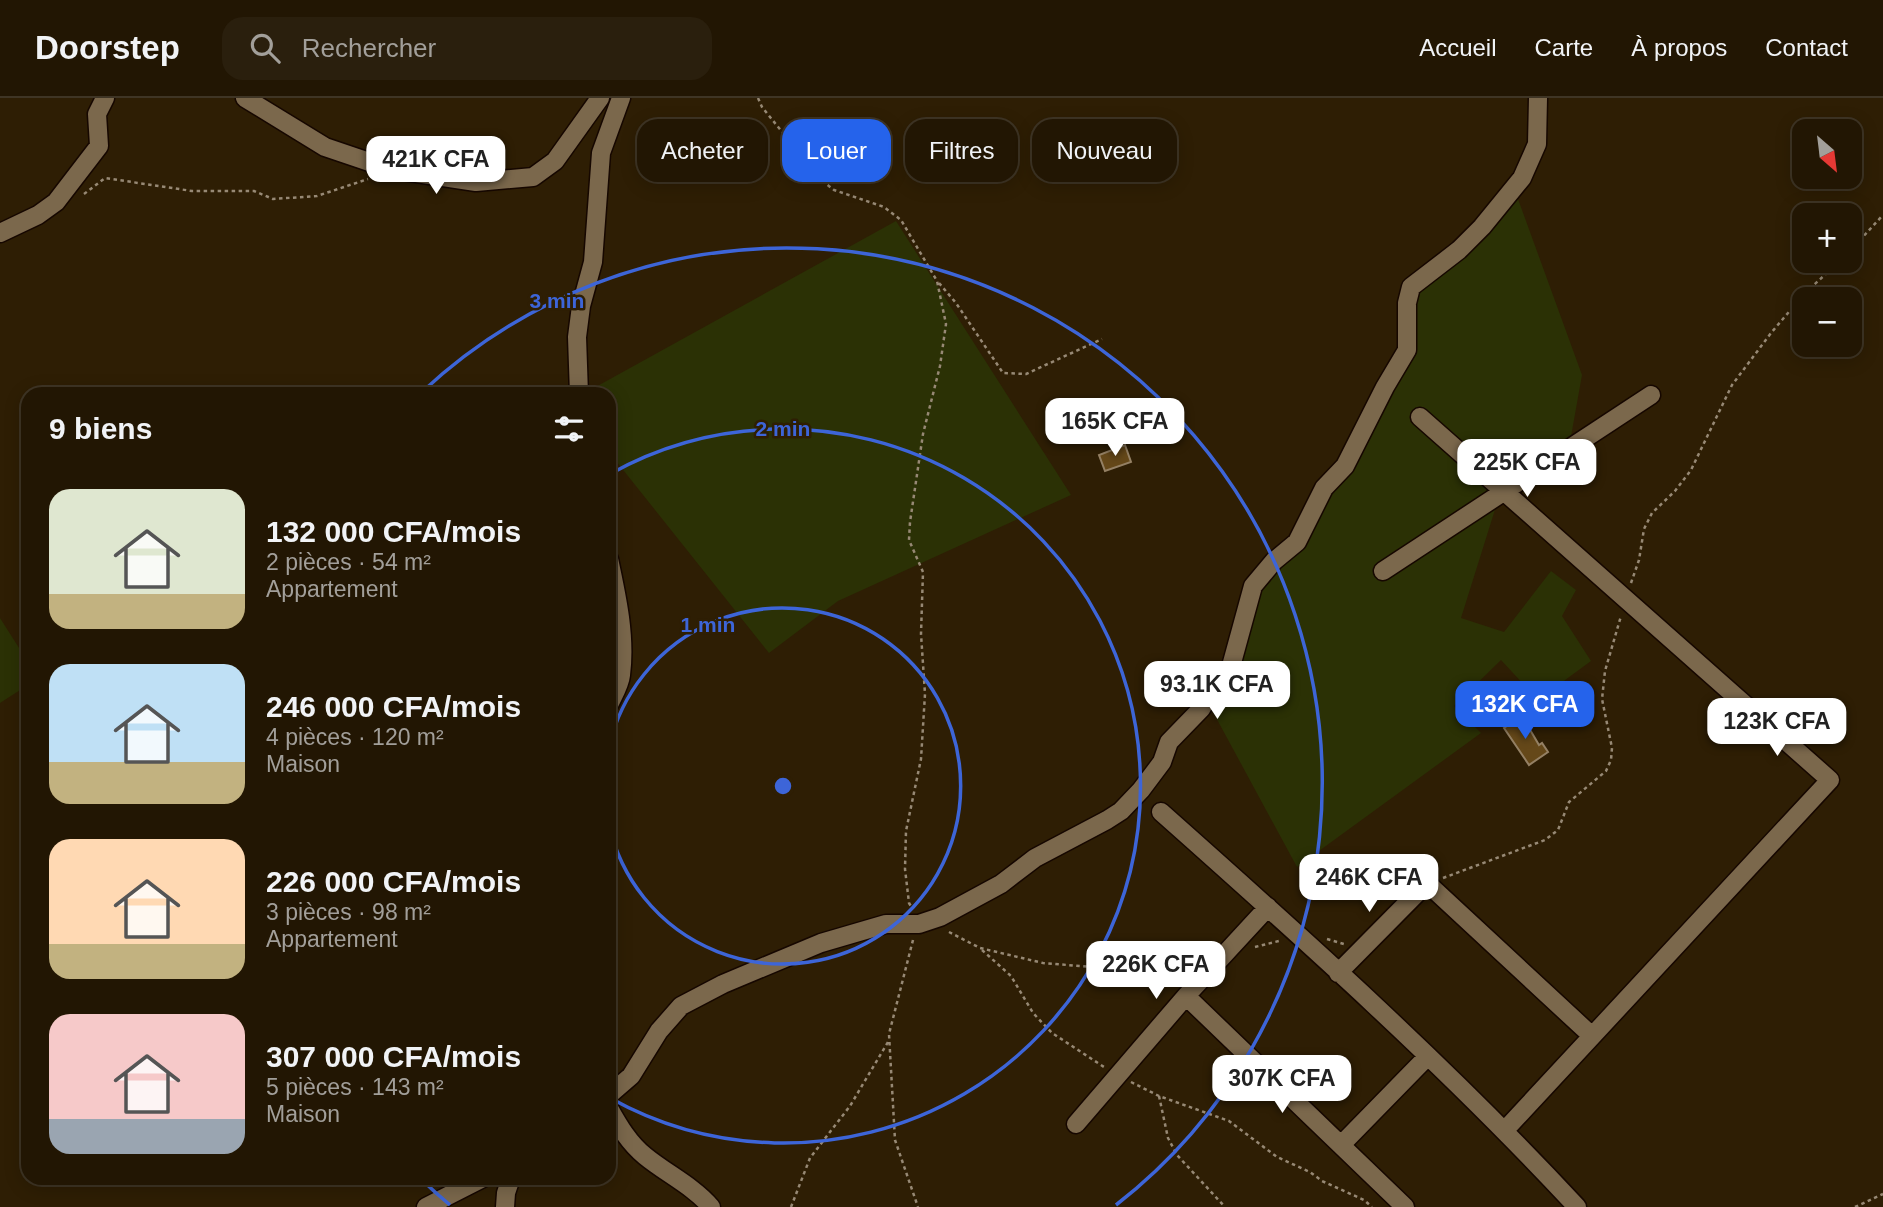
<!DOCTYPE html>
<html lang="fr">
<meta charset="utf-8">
<style>
:root{--surface:#221603;--page:#2a1f0d;--text:#f1f3f6;--muted:#a29f9a;--line:#3f3525;--accent:#2563eb}
body{margin:0;font-family:Helvetica,sans-serif;background:var(--page);color:var(--text);height:100vh;display:flex;flex-direction:column;font-size:26px;white-space:nowrap}
*{box-sizing:border-box;margin:0}
p{font-size:23px;color:var(--muted)}
.icon{flex:none;width:38px;height:38px;fill:none;stroke:currentColor;stroke-width:2;stroke-linecap:round;stroke-linejoin:round}
.map{position:relative;flex:1;overflow:hidden}
.panel{position:absolute;left:21px;top:289px;width:595px;height:798px;display:flex;flex-direction:column;background:var(--surface);border-radius:21px;box-shadow:0 4px 18px #0003,0 0 0 2px var(--line)}
.panel>*{flex:none}
.hud{position:absolute;left:637px;top:21px;width:665px;height:63px;display:flex;gap:14px}
.needle{width:46px;rotate:152deg}
.controls{position:absolute;left:1792px;top:21px;display:grid;gap:14px}
.controls a{display:grid;place-items:center;width:70px;height:70px;border-radius:14px;background:var(--surface);box-shadow:0 4px 18px #0003,0 0 0 2px var(--line);font-size:35px}
.price{position:absolute;translate:-50% -60px;padding:0 16px;border-radius:14px;background:#fff;color:#222;font-size:23px;line-height:46px;filter:drop-shadow(0 2px 4px #0008)}
.price::after{content:'';position:absolute;left:50%;top:42px;width:21px;height:16px;margin-left:-10px;background:inherit;clip-path:polygon(0 0,100% 0,50% 100%)}
.price.selected{background:var(--accent);color:#fff}
ul{padding:0;list-style:none}
li{display:flex;align-items:center;gap:21px;height:175px;padding:0 28px}
li span{display:grid;place-items:center;flex:none;width:196px;height:140px;border-radius:21px;color:#555}
li>.icon{margin-inline-start:auto}
span .icon{width:84px;height:84px;fill:#fffc;stroke-width:1}
li b{font-size:30px}
h2{display:flex;justify-content:space-between;align-items:center;height:84px;padding:0 28px;font-size:30px}
.chip{padding:0 24px;border-radius:21px;background:var(--surface);box-shadow:0 4px 18px #0003,0 0 0 2px var(--line);font-size:24px;line-height:63px}
.chip.selected{background:var(--accent);color:#fff}
header{display:flex;align-items:center;gap:42px;box-sizing:border-box;height:98px;padding:0 35px;background:var(--surface);border-bottom:2px solid var(--line)}
header strong{font-size:33px}
nav{display:flex;gap:38px;margin-inline-start:auto;font-size:24px}
.search{width:490px;height:63px;background:var(--page);display:flex;align-items:center;gap:18px;box-sizing:border-box;padding:0 24px;border-radius:21px;color:var(--muted);font-size:26px}
.map>svg:first-child{display:block}
.green{fill:#2b3105}
.building{fill:#654819;stroke:#948064;stroke-width:2}
.lines{fill:none;stroke-linecap:round;stroke-linejoin:round}
.minor-casing{stroke:#160700;stroke-width:21}
.path{stroke:#978975;stroke-width:2.5;stroke-dasharray:3.5 3.5;stroke-linecap:butt}
.minor{stroke:#7b684c;stroke-width:18}
.ring{fill:none;stroke:#3d65d8;stroke-width:3.5}
.centre{fill:#3d65d8;stroke:#2e1e04;stroke-width:3.5}
.ring-label{font-size:21px;text-anchor:middle;font-weight:bold;fill:#3d65d8;stroke:#2e1e04;stroke-width:5;stroke-linejoin:round;paint-order:stroke}
</style>
<header>
<strong>Doorstep</strong>
<div class="search"><svg class="icon" aria-label="search" viewBox="0 0 24 24"><circle cx="10" cy="10" r="6"/><path d="M15 15l6 6"/></svg>Rechercher</div>
<nav><a>Accueil</a><a>Carte</a><a>À propos</a><a>Contact</a></nav>
</header>
<div class="map">
<svg width="1883" height="1109" viewBox="0 0 1883 1109">
<rect width="100%" height="100%" fill="#2e1e04"/>
<!-- green -->
<path class="green" d="M1514 90 1582 277 1565 372 1509 367 1461 520 1504 534 1551 473 1576 492 1562 518 1591 563 1538 602 1501 562 1454 608 1481 635 1297 769 1207 603 1245 513 1297 444 1407 252V205Z
M896 123 1071 397 838 503 769 555 616 363 609 343V296H593L592 291Z
M0 520 28 564V587L0 605Z"/>
<!-- building -->
<path class="building" d="M1125 347 1131 364 1105 373 1099 357Z
M1522 618 1539 647 1542 645 1548 654 1529 667 1504 630Z"/>
<g class="lines">
<defs>
<path id="minor" d="M245 0 325 49 390 71 476 84 533 79 555 63 600 0
M0 135 38 117 56 104 99 48 97 16 105 0
M579 296 577 239 581 208 593 164 601 55 621 0
M1420 319 1830 682 1505 1032
M609 461C617 498 626 539 621 577 620 587 613 598 609 607
M1383 473 1651 297
M1161 714C1304 841 1447 969 1577 1109
M1338 875 1427 785 1592 938
M1186 898 1405 1109
M609 997 631 978 659 933 681 908 723 886 821 845 886 826H919L940 819 1001 786 1035 760 1107 722 1121 713 1141 692 1162 664 1169 644 1201 611 1213 591 1230 572 1253 488 1274 463 1297 444 1324 390 1345 368 1385 289 1407 252V205L1411 189 1459 152 1482 129 1522 80 1537 46 1538 0
M609 1010C619 1028 629 1045 645 1058 667 1076 693 1088 711 1109
M1076 1026 1186 898 1268 809
M1341 1047 1427 959
M426 1109 483 1080
M505 1109 506 1095 511 1080"/>
</defs>
<!-- minor casing -->
<use href="#minor" class="minor-casing"/>
<!-- path -->
<path class="path" d="M758 0 762 9 820 81 834 92 884 109 901 122 937 183 946 226 940 268 923 336 910 424 909 442 923 474 921 536 925 596 921 661 906 733 905 771 909 805 912 810
M84 96 105 80 192 93H254L273 101 317 98 368 81
M1850 153 1883 117
M939 185 956 205 1003 275 1026 276 1102 241
M1631 485 1639 462 1644 431 1652 415 1675 393 1691 372 1732 287 1771 235 1805 195 1840 163
M1443 780 1545 742 1558 732 1569 704 1606 673 1611 662 1612 650 1602 601 1605 573 1621 518
M949 834 980 850 1043 865 1116 871 1195 865
M1327 841 1344 846
M913 842 889 936 895 1042 918 1109
M1255 849 1279 843
M982 852 1011 878 1033 915 1052 935 1104 969
M1131 984 1159 998 1229 1023 1277 1059 1310 1074 1322 1083 1364 1102 1372 1109
M1159 998 1168 1040 1177 1057 1225 1109
M791 1109 810 1060 850 1008 888 944
M1855 1109 1883 1096"/>
<!-- minor -->
<use href="#minor" class="minor"/>
</g>
<!-- distance rings -->
<g class="ring">
<path d="M609 649A178 178 0 1 1 609 727"/>
<path d="M610 376A357 357 0 1 1 610 1000"/>
<path d="M450 1107A535 535 0 0 1 422 1082M422 294A535 535 0 1 1 1116 1107"/>
</g>
<circle cx="783" cy="688" r="10" class="centre"/>
<g class="ring-label">
<text x="557" y="210">3 min</text>
<text x="783" y="338">2 min</text>
<text x="708" y="534">1 min</text>
</g>
</svg>
<div class="controls">
<a><svg class="needle" viewBox="-14 -14 28 28"><path d="M0-13l5 13h-10z" fill="#e53935"/><path d="M0 13l5-13h-10z" fill="#a29f9a"/></svg></a>
<a>+</a>
<a>−</a>
</div>
<b class="price" style="left:436px;top:98px">421K CFA</b>
<b class="price" style="left:1115px;top:360px">165K CFA</b>
<b class="price" style="left:1527px;top:401px">225K CFA</b>
<b class="price" style="left:1217px;top:623px">93.1K CFA</b>
<b class="price selected" style="left:1525px;top:643px">132K CFA</b>
<b class="price" style="left:1777px;top:660px">123K CFA</b>
<b class="price" style="left:1369px;top:816px">246K CFA</b>
<b class="price" style="left:1156px;top:903px">226K CFA</b>
<b class="price" style="left:1282px;top:1017px">307K CFA</b>
<div class="hud">
<a class="chip">Acheter</a>
<a class="chip selected">Louer</a>
<a class="chip">Filtres</a>
<a class="chip">Nouveau</a>
</div>
<section class="panel">
<h2>9 biens<svg class="icon" aria-label="filters" viewBox="0 0 24 24"><path d="M4 7h16M4 17h16"/><circle cx="9" cy="7" r="2"/><circle cx="15" cy="17" r="2"/></svg></h2>
<ul>
<li><span style="background:linear-gradient(#dfe7d0 75%,#c2b280 0)"><svg class="icon" aria-label="home" viewBox="0 0 24 24"><path d="M3 11l9-7 9 7M6 9v11h12V9"/></svg></span><div><b>132 000 CFA/mois</b><p>2 pièces · 54 m²</p><p>Appartement</p></div></li>
<li><span style="background:linear-gradient(#bfe0f5 70%,#c2b280 0)"><svg class="icon" aria-label="home" viewBox="0 0 24 24"><path d="M3 11l9-7 9 7M6 9v11h12V9"/></svg></span><div><b>246 000 CFA/mois</b><p>4 pièces · 120 m²</p><p>Maison</p></div></li>
<li><span style="background:linear-gradient(#ffd9b3 75%,#c2b280 0)"><svg class="icon" aria-label="home" viewBox="0 0 24 24"><path d="M3 11l9-7 9 7M6 9v11h12V9"/></svg></span><div><b>226 000 CFA/mois</b><p>3 pièces · 98 m²</p><p>Appartement</p></div></li>
<li><span style="background:linear-gradient(#f6c9c9 75%,#9aa5b1 0)"><svg class="icon" aria-label="home" viewBox="0 0 24 24"><path d="M3 11l9-7 9 7M6 9v11h12V9"/></svg></span><div><b>307 000 CFA/mois</b><p>5 pièces · 143 m²</p><p>Maison</p></div></li>
</ul>
</section>
</div>
